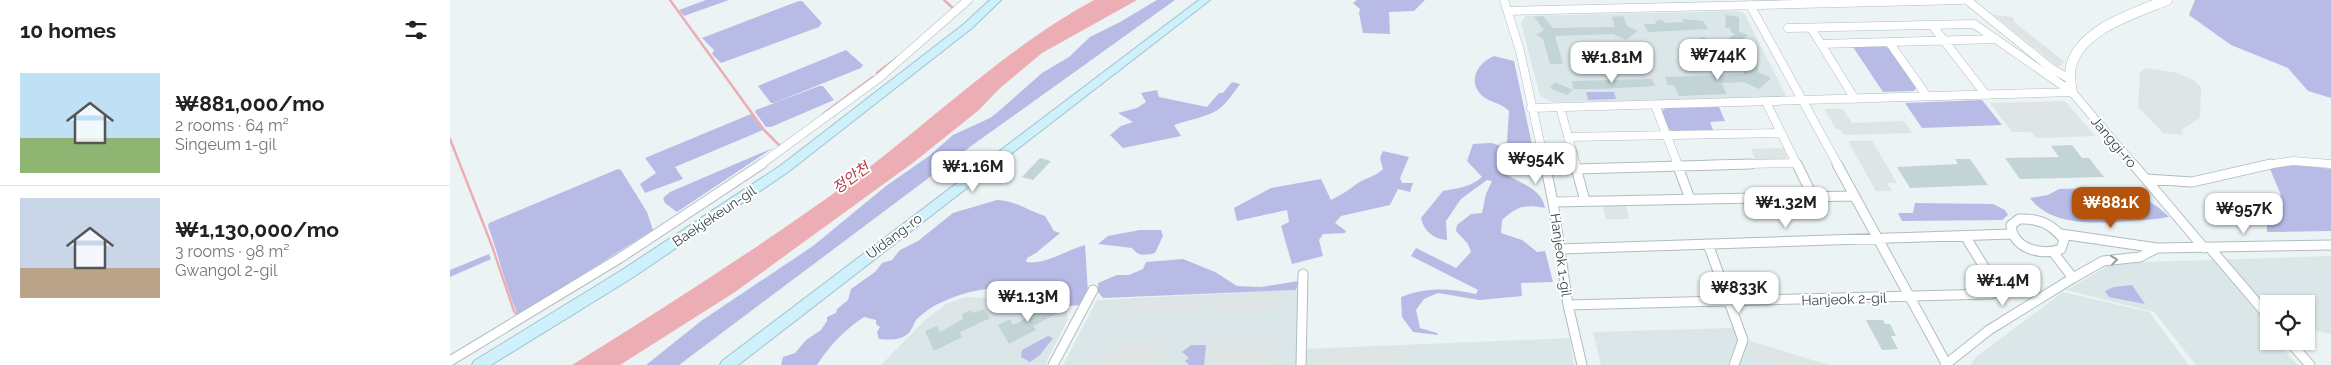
<!DOCTYPE html>
<meta charset="utf-8">
<style>
:root{--surface:#fff;--page:#f2f2f2;--text:#222;--muted:#767676;--line:#e0e0e0;--accent:#b45309}
body{margin:0;font-family:Raleway,"Noto Sans KR",sans-serif;background:var(--page);color:var(--text);height:100vh;display:flex;flex-direction:column;font-size:19px;white-space:nowrap}
*{box-sizing:border-box;margin:0}
p{font-size:16px;color:var(--muted)}
.icon{flex:none;width:28px;height:28px;fill:none;stroke:currentColor;stroke-width:2;stroke-linecap:round;stroke-linejoin:round}
.map{position:relative;flex:1;overflow:hidden}
.sheet{display:flex;flex-direction:column;background:var(--surface);width:450px}
.sheet>*{flex:none}
.buttons{position:absolute;left:1810px;top:295px;display:grid;gap:10px}
.buttons a{display:grid;place-items:center;width:55px;height:55px;border-radius:0px;background:var(--surface);box-shadow:0 1px 4px #0004;font-size:25px}
.price{position:absolute;translate:-50% -42px;padding:0 11px;border-radius:10px;background:#fff;color:#222;font-size:16px;line-height:32px;filter:drop-shadow(0 1px 2px #0008)}
.price::after{content:'';position:absolute;left:50%;top:30px;width:15px;height:11px;margin-left:-8px;background:inherit;clip-path:polygon(0 0,100% 0,50% 100%)}
.price.active{background:var(--accent);color:#fff}
ul{padding:0;list-style:none}
li{display:flex;align-items:center;gap:15px;height:125px;padding:0 20px}
li+li{border-top:1px solid var(--line)}
li span{display:grid;place-items:center;flex:none;width:140px;height:100px;border-radius:0px;color:#555}
li>.icon{margin-inline-start:auto}
span .icon{width:60px;height:60px;fill:#fffc;stroke-width:1}
li b{font-size:21px}
h2{display:flex;justify-content:space-between;align-items:center;height:60px;padding:0 20px;font-size:21px}
main{display:flex;flex:1;min-height:0}
.map>svg:first-child{display:block}
.residential{fill:#dae6e8}
.education{fill:#d7e9ed}
.green{fill:#b7bbe6}
.parking{fill:#dfe4e4}
.water{fill:#edadb4}
.lines{fill:none;stroke-linecap:round;stroke-linejoin:round}
.stream{stroke:#edadb4;stroke-width:2.5}
.building{fill:#c2d4d6}
.minor-far1-casing{stroke:#aebec0;stroke-width:9}
.minor-casing{stroke:#aebec0;stroke-width:11}
.tertiary-casing{stroke:#aebec0;stroke-width:11}
.secondary-casing{stroke:#9cc4ce;stroke-width:2}
.minor-far1{stroke:#fff;stroke-width:8}
.minor{stroke:#fff;stroke-width:9}
.tertiary{stroke:#fff;stroke-width:10}
.secondary{fill:#cff1fc;fill-rule:evenodd}
.oneway{stroke:#929a9b}
.labels{text-anchor:middle;dominant-baseline:central;stroke-width:4;stroke-linejoin:round;paint-order:stroke}
.street-label{font-size:14px;fill:#394849;stroke:#fff}
.water-label{font-size:15px;font-style:italic;fill:#b03844;stroke:#fff}
</style>
<main>
<section class="sheet">
<h2>10 homes<svg class="icon" aria-label="filters" viewBox="0 0 24 24"><path d="M4 7h16M4 17h16"/><circle cx="9" cy="7" r="2"/><circle cx="15" cy="17" r="2"/></svg></h2>
<ul>
<li><span style="background:linear-gradient(#bfe0f5 65%,#8fb573 0)"><svg class="icon" aria-label="home" viewBox="0 0 24 24"><path d="M3 11l9-7 9 7M6 9v11h12V9"/></svg></span><div><b>₩881,000/mo</b><p>2 rooms · 64 m²</p><p>Singeum 1-gil</p></div></li>
<li><span style="background:linear-gradient(#c9d6e8 70%,#b9a48a 0)"><svg class="icon" aria-label="home" viewBox="0 0 24 24"><path d="M3 11l9-7 9 7M6 9v11h12V9"/></svg></span><div><b>₩1,130,000/mo</b><p>3 rooms · 98 m²</p><p>Gwangol 2-gil</p></div></li>
</ul>
</section>
<div class="map">
<svg width="1881" height="365" viewBox="0 0 1881 365">
<rect width="100%" height="100%" fill="#ecf3f5"/>
<!-- residential -->
<path class="residential" d="M1288 11 1294 13 1336 95 1329 98 1102 102 1090 96 1071 22 1076 16Z
M1881 256V334L1856 329V304H1819V327L1817 328 1819 330V341H1827L1847 365H1746L1704 312 1616 290 1663 263Z
M846 290 850 295 847 365H613L647 300Z
M1613 292 1699 312 1739 365H1521L1525 358Z
M516 297 606 301 616 310 618 319 595 365H431L475 320 496 304Z
M1284 328 1288 340 1277 365H1151L1143 332Z
M1120 338 1124 365H855V349Z"/>
<!-- education -->
<path class="education" d="M1297 340 1378 365H1288Z"/>
<!-- green -->
<path class="green" d="M256 0H279L234 16 229 10Z
M707 0H725L524 144 229 365H196L251 321 363 246 436 186 479 156 503 135 540 118 549 111 592 73 619 57 640 37 670 22Z
M907 0H975L964 11 939 12 940 34 913 33 909 13 910 9 903 3Z
M1745 0H1881V98L1858 91 1838 68 1781 45 1739 15Z
M349 1H352L372 23 369 27 271 63 262 54 264 50 252 38Z
M1434 46 1440 49 1466 88 1464 91 1433 92 1403 47Z
M396 50 413 65 411 68 324 103H321L308 86Z
M1044 56 1064 61 1084 154H1075L1072 146H1066L1069 161 1057 175C1072 184 1092 189 1095 208 1075 204 1067 206 1052 220L1051 233 1072 240 1087 252 1095 251 1103 282 1071 283 1072 296 1029 300 988 293 974 299 966 310 970 328 987 333 988 335 963 332 952 317 951 297C977 287 999 288 1026 294L1028 290 961 256 966 248 1006 268 1021 252 1018 244 1006 231 1007 225 1021 214 1032 213 1036 194 1042 181 1037 180 1011 199 996 221 997 240C983 239 974 231 971 218L993 191C1008 188 1019 188 1032 177L1017 161 1023 144 1041 143 1051 146 1057 142 1059 111C1053 104 1043 103 1035 98 1016 85 1026 63 1044 56Z
M782 82 790 84C784 92 777 103 769 109 758 117 738 120 724 125L731 136 673 148 660 135 671 126 683 122 668 113 687 108 696 102 691 93 707 90 709 97 757 107 769 93H773Z
M369 86H373L384 100 321 127H316L305 112 306 110Z
M1136 92H1164L1166 99 1138 100Z
M1532 100 1552 125 1472 128 1455 103Z
M1269 107 1275 121 1260 122 1263 130 1223 131 1218 129 1211 111 1217 108Z
M301 114 313 130 225 167 233 179 195 193 190 184 206 173 195 158Z
M323 148 227 212 215 203 213 198 220 192Z
M933 151 959 157 950 178 952 183H963L960 192 948 189 940 205 891 216 885 223 896 231 895 233 873 234 869 240 873 256 842 264 831 226 839 222 837 210 787 221 784 208 821 188 871 179 881 200C890 195 898 191 905 185 914 178 925 177 933 169L930 158Z
M1846 164 1881 169V231L1817 232V214L1831 195 1820 169Z
M168 169 171 170 197 212 203 230 68 315C55 286 49 255 38 226L39 223Z
M1653 188C1678 191 1701 198 1719 217L1706 219C1669 221 1605 233 1580 198L1598 195 1609 189Z
M547 200C566 201 577 210 595 216L604 231 610 233 586 253 577 258 576 262C596 265 616 250 635 245L638 293 629 305 620 306C585 280 525 284 488 304 481 307 471 315 466 320 464 323 463 327 461 330 454 341 440 340 429 339L427 332 430 327 426 324V320L414 317C394 330 380 345 367 365H331L333 357 345 353 356 340 371 330 377 321V317L386 313 387 309 398 300 401 289 425 272 432 263 442 260 450 250 468 241 503 213Z
M1465 203 1543 204 1555 210 1558 215 1552 220 1452 221 1448 213H1463Z
M690 230H711L713 236 705 253C694 255 689 257 682 248L648 244 658 236Z
M39 254 41 259 0 277V270Z
M733 259 765 272 787 286 811 287 849 281 846 290 653 298 648 292V283L667 275H679L693 269 696 262Z
M1682 285 1695 304 1659 297 1655 291 1664 287Z
M598 336 603 338 590 355 580 362 571 357 572 350Z
M741 345H756L754 365H739L735 361 739 358 732 352Z"/>
<!-- parking -->
<path class="parking" d="M1544 15 1563 17 1565 23 1615 62 1608 67Z
M1695 68 1728 73 1745 81 1751 87 1750 118 1731 130 1733 135 1713 133 1688 107 1690 72Z
M1615 101 1645 136 1586 138 1581 132H1562L1540 103Z
M1374 109H1393L1402 123 1454 121 1462 133 1394 135 1390 129H1386Z
M1398 141H1422L1447 183H1437L1442 191H1426Z
M1333 148 1337 156 1333 161 1306 162 1301 149Z
M1335 198H1357L1364 213H1342Z
M1314 200 1319 213 1296 214 1291 201Z
M1152 203H1175L1179 219H1156Z
M832 292 829 308 764 311 765 305 745 306 744 312 667 316 670 300 752 295V301H763L764 295Z
M524 300 544 302 551 312 544 315 539 307 524 306 490 321 487 317Z
M825 335 824 364 832 365H757L761 337Z
M718 340 714 365H648L650 355 660 353 662 342Z
M1303 342 1378 365H1327L1300 356Z
M955 349 956 360 946 361V365H861V354Z"/>
<!-- water -->
<path class="water" d="M644 0H687L592 53 549 89 529 110 464 162 285 292 170 365H122C217 306 311 246 401 181 482 121 554 49 644 0Z"/>
<g class="lines">
<!-- stream -->
<path class="stream" d="M220 0 314 130 330 146
M494 0 504 9
M427 73 448 57
M373 114 423 77
M0 139 42 246 64 311 68 316"/>
</g>
<!-- building -->
<path class="building" d="M1276 15 1289 17V31L1298 35 1288 43 1278 39 1285 34 1281 32 1280 28H1275Z
M1093 16 1103 28 1165 27 1162 17 1173 16 1177 26 1188 31 1176 40 1163 34 1105 36 1113 64H1100L1093 39 1086 35 1094 30 1084 17Z
M1232 19 1253 21 1258 29 1198 32 1194 24H1206L1205 21 1212 20 1214 23 1234 22Z
M1254 37 1261 43 1263 49 1258 56 1248 52 1251 48 1245 40Z
M1295 56 1308 58V72L1321 78 1309 89 1294 82 1271 83 1277 94 1229 96 1224 85H1218L1215 77 1294 74Z
M1202 79 1205 86 1152 89H1123L1122 81Z
M1105 82 1123 90 1117 95 1100 88Z
M1622 145 1632 158H1639L1654 177 1570 179 1555 158 1609 157 1601 146Z
M590 158 601 161 583 180 572 177Z
M1505 159H1520L1538 185 1460 188 1447 167 1508 164Z
M593 303 595 307 606 303 612 311 583 326 586 330 559 344 548 325 560 319 563 325 582 315 586 310 584 307Z
M534 309 540 318 510 332 512 337 484 351 475 331 487 326 490 332 513 319 512 314 521 310 523 313Z
M1416 320H1433L1435 324H1440L1446 336H1441L1448 349 1432 350Z"/>
<g class="lines">
<defs>
<path id="minor-far1" d="M1054 0 1070 51 1095 165
M1517 0 1602 69 1618 78
M1300 5 1388 165
M1058 11 1512 0
M1482 25 1536 95
M1338 28 1524 24 1622 92 1684 165
M1361 28 1405 99
M1439 42 1477 96
M1371 44 1546 39
M1316 102 1347 165
M1205 105 1228 165
M1110 107 1126 165
M1081 108 1622 92
M1118 137 1331 133
M310 165 429 78 518 0
M1255 165 1346 163
M1815 165 1843 161 1881 164"/>
<path id="minor" d="M1095 164 1103 202 1118 305 1132 365
M1125 164 1135 201
M1227 164 1240 199
M1347 164 1363 197
M1387 164 1497 365
M1683 164 1754 248
M1126 169 1301 164
M1696 179 1742 182 1821 164
M1103 202 1404 196
M1569 219C1588 218 1603 224 1614 240L1611 249C1591 256 1563 249 1561 225Z
M1611 234 1707 248
M1258 244 1293 340 1284 365
M1760 248 1819 317
M1111 249 1562 234
M1623 278 1653 261 1690 257 1707 248 1881 245
M1118 305 1541 294 1547 291 1546 286 1515 236
M1839 341 1860 365
M0 361 170 258 312 164
M603 365 643 290
M851 365 853 274
M1495 365 1539 330 1623 278 1603 252"/>
<path id="tertiary" d="M1622 92C1621 86 1620 79 1620 73 1623 31 1685 13 1717 0"/>
<path id="secondary" d="M540 0H551L522 28 338 172 182 278 41 365H22L24 361 172 270 330 166 514 24Z
M749 0H760L288 365H270L272 361Z"/>
</defs>
<!-- minor-far1 casing -->
<use href="#minor-far1" class="minor-far1-casing"/>
<!-- minor casing -->
<use href="#minor" class="minor-casing"/>
<!-- tertiary casing -->
<use href="#tertiary" class="tertiary-casing"/>
<!-- secondary casing -->
<use href="#secondary" class="secondary-casing"/>
<!-- minor-far1 -->
<use href="#minor-far1" class="minor-far1"/>
<!-- minor -->
<use href="#minor" class="minor"/>
<!-- tertiary -->
<use href="#tertiary" class="tertiary"/>
<!-- secondary -->
<use href="#secondary" class="secondary"/>
</g>
<!-- one-way arrows -->
<defs><path id="oneway-chevron" d="M-2-3.5L2.5 0L-2 3.5" fill="none" stroke-width="1.6" stroke-linecap="round" stroke-linejoin="round" transform="scale(1.25)"/></defs>
<use class="oneway" href="#oneway-chevron" transform="translate(1664 260) rotate(-7)"/>
<g class="labels">
<!-- street labels -->
<g class="street-label">
<text transform="translate(1664 142) rotate(50)">Janggi-ro</text>
<text transform="translate(264 216) rotate(-34)">Baekjekeun-gil</text>
<text transform="translate(444 236) rotate(-37)">Uidang-ro</text>
<text transform="translate(1111 255) rotate(82)">Hanjeok 1-gil</text>
<text transform="translate(1394 299) rotate(-2)">Hanjeok 2-gil</text>
</g>
<!-- water labels -->
<g class="water-label">
<text transform="translate(401 178) rotate(-36)">정안천</text>
</g>
</g>
</svg>
<div class="buttons">
<a><svg class="icon" aria-label="locate" viewBox="0 0 24 24"><circle cx="12" cy="12" r="6"/><path d="M12 2v4M12 18v4M2 12h4M18 12h4"/></svg></a>
</div>
<b class="price" style="left:1268px;top:81px">₩744K</b>
<b class="price" style="left:1162px;top:84px">₩1.81M</b>
<b class="price" style="left:1086px;top:185px">₩954K</b>
<b class="price" style="left:523px;top:193px">₩1.16M</b>
<b class="price" style="left:1336px;top:229px">₩1.32M</b>
<b class="price active" style="left:1661px;top:229px">₩881K</b>
<b class="price" style="left:1794px;top:235px">₩957K</b>
<b class="price" style="left:1553px;top:307px">₩1.4M</b>
<b class="price" style="left:1289px;top:314px">₩833K</b>
<b class="price" style="left:578px;top:323px">₩1.13M</b>
</div>
</main>
